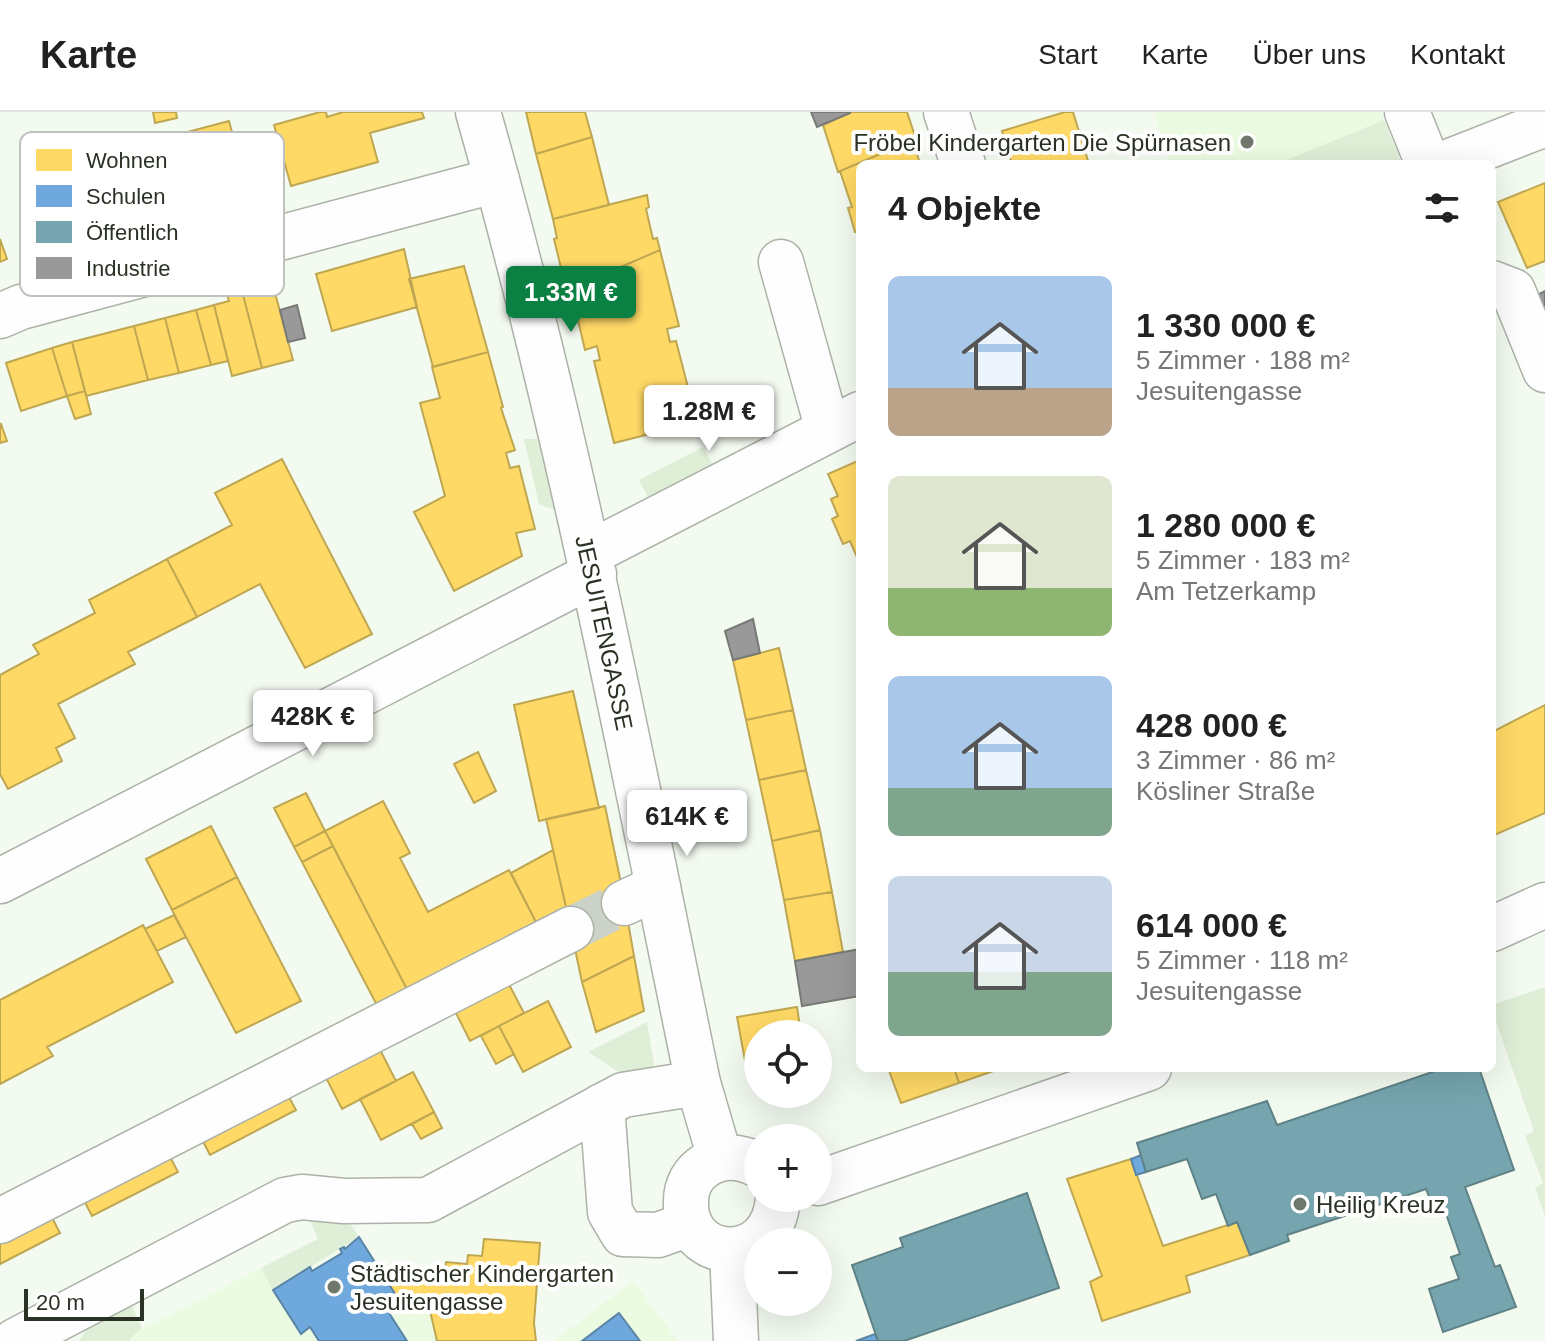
<!DOCTYPE html>
<html lang="de">
<meta charset="utf-8">
<style>
:root{--surface:#fff;--page:#f6f6f6;--text:#222;--muted:#767676;--line:#e0e0e0;--accent:#0b8043}
body{margin:0;font-family:Helvetica,sans-serif;background:var(--page);color:var(--text);height:100vh;display:flex;flex-direction:column;font-size:30px;white-space:nowrap}
*{box-sizing:border-box;margin:0}
p{font-size:26px;color:var(--muted)}
.icon{flex:none;width:44px;height:44px;fill:none;stroke:currentColor;stroke-width:2;stroke-linecap:round;stroke-linejoin:round}
.map{position:relative;flex:1;overflow:hidden}
.panel{position:absolute;left:856px;top:48px;width:640px;height:912px;display:flex;flex-direction:column;background:var(--surface);border-radius:12px;box-shadow:0 8px 32px #0002}
.panel>*{flex:none}
.buttons{position:absolute;left:744px;top:908px;display:grid;gap:16px}
.buttons a{display:grid;place-items:center;width:88px;height:88px;border-radius:50%;background:var(--surface);box-shadow:0 8px 32px #0002;font-size:40px}
.scale{position:absolute;left:24px;bottom:20px;width:120px;box-sizing:border-box;padding-left:8px;border:4px solid #2a3125;border-top:0;font-size:22px;line-height:28px;white-space:nowrap;color:#2a3125;-webkit-text-stroke:6px #fff;paint-order:stroke}
.price{position:absolute;translate:-50% -68px;padding:0 18px;border-radius:8px;background:#fff;color:#222;font-size:26px;line-height:52px;filter:drop-shadow(0 2px 4px #0008)}
.price::after{content:'';position:absolute;left:50%;top:48px;width:24px;height:18px;margin-left:-12px;background:inherit;clip-path:polygon(0 0,100% 0,50% 100%)}
.price.current{background:var(--accent);color:#fff}
ul{padding:0;list-style:none}
li{display:flex;align-items:center;gap:24px;height:200px;padding:0 32px}
li span{display:grid;place-items:center;flex:none;width:224px;height:160px;border-radius:12px;color:#555}
li>.icon{margin-inline-start:auto}
span .icon{width:96px;height:96px;fill:#fffc;stroke-width:1}
li b{font-size:34px}
h2{display:flex;justify-content:space-between;align-items:center;height:96px;padding:0 32px;font-size:34px}
header{display:flex;align-items:center;gap:48px;box-sizing:border-box;height:112px;padding:0 40px;background:var(--surface);border-bottom:2px solid var(--line)}
header strong{font-size:38px}
nav{display:flex;gap:44px;margin-inline-start:auto;font-size:28px}
.map>svg:first-child{display:block}
.built{fill:#eafbe1}
.green{fill:#dfeed7}
.homes{fill:#ffd966;stroke:#bfa752;stroke-width:2}
.schools{fill:#6fa8dc;stroke:#5a84a5;stroke-width:2}
.public{fill:#76a5af;stroke:#5f8286;stroke-width:2}
.industry{fill:#999;stroke:#787a76;stroke-width:2}
.lines{fill:none;stroke-linecap:round;stroke-linejoin:round}
.minor-tunnel{stroke:#cbd2c7;stroke-width:44;stroke-dasharray:44 22;stroke-linecap:butt}
.minor-casing{stroke:#acb2a8;stroke-width:47}
.minor{stroke:#fdfefd;stroke-width:44}
.poi-dot{fill:#70776c;stroke:#fff;stroke-width:3}
.labels{text-anchor:middle;dominant-baseline:central;stroke-width:8;stroke-linejoin:round;paint-order:stroke}
.poi-label{font-size:24px;fill:#2a3125;stroke:#fff;text-anchor:start}
.street-label{font-size:24px;fill:#2a3125;stroke:#fff}
.key{fill:#fff;stroke:#bfc1be;stroke-width:2}
.key-label{font-size:22px;fill:#2a3125}
</style>
<header>
<strong>Karte</strong>
<nav><a>Start</a><a>Karte</a><a>Über uns</a><a>Kontakt</a></nav>
</header>
<div class="map">
<svg width="1545" height="1229" viewBox="0 0 1545 1229">
<rect width="100%" height="100%" fill="#f3faf0"/>
<!-- built -->
<path class="built" d="M1154 0H1381L1384 8 1277 52H1170Z
M359 1125 403 1194 428 1190 437 1229H130L133 1223 143 1217 261 1156 273 1177 310 1155 313 1159 342 1141 340 1137 345 1136Z
M633 1169 678 1229H554Z"/>
<!-- green -->
<path class="green" d="M1384 8 1402 52H1277Z
M524 327H538L557 399 539 392Z
M703 335 715 357 650 389 639 368Z
M1545 875V1104L1535 1076 1543 1071 1525 1024 1534 1019 1492 898V893Z
M647 910 655 958 625 964 588 940Z
M307 1101H343L359 1125 273 1178 261 1156 318 1127Z
M131 1192 142 1216 128 1229H79L90 1212Z"/>
<!-- homes -->
<path class="homes" d="M153 0H176L177 6 155 11Z
M320 0H326L327 5 343 0H422L424 6 370 21 378 50 291 74 274 13Z
M526 0H585L592 25 536 42Z
M907 0 916 27 838 60 823 13 851 0Z
M1065 0H1073L1089 52H1012L1002 19Z
M229 9 247 75 198 89 180 22Z
M592 25 609 93 553 107 536 42Z
M913 28 920 52H860V119L855 120 848 96 852 95 840 59Z
M1545 71V149L1527 156 1498 90Z
M647 83 649 95 646 97 653 127 657 126 660 138 570 177 565 155 561 156 554 127 557 126 553 107Z
M0 127 7 147 0 150Z
M404 137 417 195 332 219 316 162Z
M660 138 679 214 667 217 670 230 676 229 697 310 614 331 594 249 600 248 597 234 585 238 576 200 578 199 570 177Z
M464 154 488 240 433 255 409 167Z
M256 171 259 181 274 177 293 248 262 256 241 175Z
M241 175 262 256 232 264 214 193 229 189 226 179Z
M214 193 228 249 211 253 196 198Z
M196 198 211 253 179 261 165 206Z
M165 206 179 261 148 268 134 214Z
M134 214 148 268 86 284 72 230Z
M72 230 85 279 67 284 52 236Z
M52 236 67 284 21 299 6 251Z
M488 240 503 295 501 296 515 338 506 341 510 356 519 354 535 417 516 421 522 444 454 479 414 400 445 384 420 291 440 286 432 255Z
M85 279 91 302 75 307 67 284Z
M1 312 7 329 0 331V313Z
M282 347 372 522 305 556 260 472 197 505 167 447 232 413 215 381Z
M860 348V452L850 429 843 432 832 407 838 404 831 387 838 384 828 362Z
M167 447 197 505 128 540 135 552 58 592 75 626 56 636 62 649 8 677 0 662V563L39 542 33 533 95 501 89 488Z
M779 536 793 598 746 608 733 548Z
M573 579 599 696 539 709 514 593Z
M1545 593V701L1492 724V620Z
M793 598 806 658 759 668 746 608Z
M478 640 496 679 474 691 454 652Z
M806 658 820 718 772 729 759 668Z
M306 681 325 719 294 735 274 696Z
M383 689 410 741 400 746 428 800 509 758 540 818 411 885 325 719Z
M605 694 622 776 568 804 546 707Z
M211 714 237 765 172 798 146 747Z
M820 718 832 780 784 788 772 729Z
M325 719 333 734 302 750 294 735Z
M333 734 411 885 381 901 302 750Z
M553 738 568 804 540 818 511 761Z
M237 765 301 889 236 921 172 798Z
M622 776 634 844 582 870 568 804Z
M832 780 843 840 795 849 784 788Z
M174 803 186 825 157 839 145 817Z
M143 813 173 870 47 935 53 944 0 972V888Z
M634 844 644 899 596 920 582 870Z
M503 861 524 901 470 929 450 889Z
M548 889 571 935 523 960 499 914Z
M797 895 801 922H758V963L748 965 737 905Z
M499 914 514 942 496 952 481 924Z
M375 928 396 969 342 997 321 956Z
M888 956H954L959 971 901 991Z
M954 956H1002L959 971Z
M413 960 434 1000 381 1028 360 987Z
M283 974 296 998 210 1043 197 1018Z
M434 1000 442 1016 421 1027 412 1012Z
M165 1035 178 1060 92 1104 79 1079Z
M1131 1047 1163 1134 1237 1110 1250 1143 1186 1164 1190 1180 1102 1209 1090 1170 1102 1164 1067 1067Z
M47 1096 60 1121 0 1152V1120Z
M484 1127 540 1131 534 1211 536 1229H437L428 1190 403 1194 389 1173 422 1164 445 1161 446 1150 467 1152 468 1143 482 1144Z"/>
<!-- schools -->
<path class="schools" d="M1141 1043 1146 1060 1136 1063 1131 1047Z
M359 1125 404 1196 401 1198 400 1194 389 1201 407 1229H319L310 1215 301 1222 273 1178 310 1155 312 1159 342 1141 340 1137 344 1135 345 1137Z
M619 1201 640 1229H582Z
M875 1222 878 1229H856Z"/>
<!-- public -->
<path class="public" d="M1444 956H1479L1514 1058 1465 1075 1495 1155 1500 1153 1516 1195 1443 1220 1429 1177 1459 1167 1451 1145 1460 1142 1444 1096 1435 1100 1426 1077 1287 1123 1289 1129 1250 1143 1237 1110 1228 1114 1216 1082 1202 1087 1187 1047 1146 1060 1137 1031 1267 989 1277 1013Z
M1027 1081 1059 1176 904 1229H878L852 1153 903 1135 900 1126Z"/>
<!-- industry -->
<path class="industry" d="M811 0H850V1L817 15Z
M1545 179V201L1537 183Z
M297 193 305 226 288 230 280 198Z
M753 507 760 541 733 548 725 519Z
M860 837V884L802 894 795 849Z"/>
<g class="lines">
<!-- minor-tunnel -->
<path class="minor-tunnel" d="M571 817 624 791"/>
<defs>
<g id="minor">
<path id="s1" d="M478 0C569 319 631 646 698 971L720 1046"/>
<path d="M946 0 963 52"/>
<path d="M1407 0 1428 52"/>
<path d="M1443 52 1545 12"/>
<path d="M781 150 828 318"/>
<path d="M1492 171 1513 179 1545 258"/>
<path d="M0 204 21 195 497 68"/>
<path d="M590 441 860 302"/>
<path d="M0 769 594 462"/>
<path d="M624 791 658 775"/>
<path d="M1492 817 1545 793"/>
<path d="M602 994 610 1100 623 1122 658 1123 689 1112"/>
<path d="M758 1053C741 1044 723 1042 706 1053 693 1061 686 1074 686 1089 683 1150 773 1158 778 1086"/>
<path d="M818 1071 1149 956"/>
<path d="M0 1109 571 817"/>
<path d="M732 1138 736 1229"/>
<path d="M15 1229 285 1088 302 1085 344 1089 428 1088 623 983 698 971"/>
</g>
</defs>
<!-- minor casing -->
<use href="#minor" class="minor-casing"/>
<!-- minor -->
<use href="#minor" class="minor"/>
</g>
<!-- markers -->
<g class="poi-dot">
<circle cx="1247" cy="30" r="8"/>
<circle cx="1300" cy="1092" r="8"/>
<circle cx="334" cy="1175" r="8"/>
</g>
<g class="labels">
<!-- poi labels -->
<g class="poi-label">
<text x="1231" y="30" text-anchor="end">Fröbel Kindergarten Die Spürnasen</text>
<text x="1316" y="1092">Heilig Kreuz</text>
<text x="350" y="1161">Städtischer Kindergarten<tspan x="350" dy="28">Jesuitengasse</tspan></text>
</g>
<!-- street labels -->
<g class="street-label">
<text stroke="none"><textPath href="#s1" startOffset="536">JESUITENGASSE</textPath></text>
</g>
</g>
<!-- legend -->
<rect x="20" y="20" width="264" height="164" rx="12" class="key"/>
<rect x="36" y="37" width="36" height="22" fill="#ffd966"/>
<rect x="36" y="73" width="36" height="22" fill="#6fa8dc"/>
<rect x="36" y="109" width="36" height="22" fill="#76a5af"/>
<rect x="36" y="145" width="36" height="22" fill="#999"/>
<g class="key-label">
<text x="86" y="56">Wohnen</text>
<text x="86" y="92">Schulen</text>
<text x="86" y="128">Öffentlich</text>
<text x="86" y="164">Industrie</text>
</g>
</svg>
<div class="buttons">
<a><svg class="icon" aria-label="locate" viewBox="0 0 24 24"><circle cx="12" cy="12" r="6"/><path d="M12 2v4M12 18v4M2 12h4M18 12h4"/></svg></a>
<a>+</a>
<a>−</a>
</div>
<div class="scale">20 m</div>
<b class="price current" style="left:571px;top:222px">1.33M €</b>
<b class="price" style="left:709px;top:341px">1.28M €</b>
<b class="price" style="left:313px;top:646px">428K €</b>
<b class="price" style="left:687px;top:746px">614K €</b>
<section class="panel">
<h2>4 Objekte<svg class="icon" aria-label="filters" viewBox="0 0 24 24"><path d="M4 7h16M4 17h16"/><circle cx="9" cy="7" r="2"/><circle cx="15" cy="17" r="2"/></svg></h2>
<ul>
<li><span style="background:linear-gradient(#a9c7e8 70%,#b9a48a 0)"><svg class="icon" aria-label="home" viewBox="0 0 24 24"><path d="M3 11l9-7 9 7M6 9v11h12V9"/></svg></span><div><b>1 330 000 €</b><p>5 Zimmer · 188 m²</p><p>Jesuitengasse</p></div></li>
<li><span style="background:linear-gradient(#dfe7d0 70%,#8fb573 0)"><svg class="icon" aria-label="home" viewBox="0 0 24 24"><path d="M3 11l9-7 9 7M6 9v11h12V9"/></svg></span><div><b>1 280 000 €</b><p>5 Zimmer · 183 m²</p><p>Am Tetzerkamp</p></div></li>
<li><span style="background:linear-gradient(#a9c7e8 70%,#7fa58c 0)"><svg class="icon" aria-label="home" viewBox="0 0 24 24"><path d="M3 11l9-7 9 7M6 9v11h12V9"/></svg></span><div><b>428 000 €</b><p>3 Zimmer · 86 m²</p><p>Kösliner Straße</p></div></li>
<li><span style="background:linear-gradient(#c9d6e8 60%,#7fa58c 0)"><svg class="icon" aria-label="home" viewBox="0 0 24 24"><path d="M3 11l9-7 9 7M6 9v11h12V9"/></svg></span><div><b>614 000 €</b><p>5 Zimmer · 118 m²</p><p>Jesuitengasse</p></div></li>
</ul>
</section>
</div>
